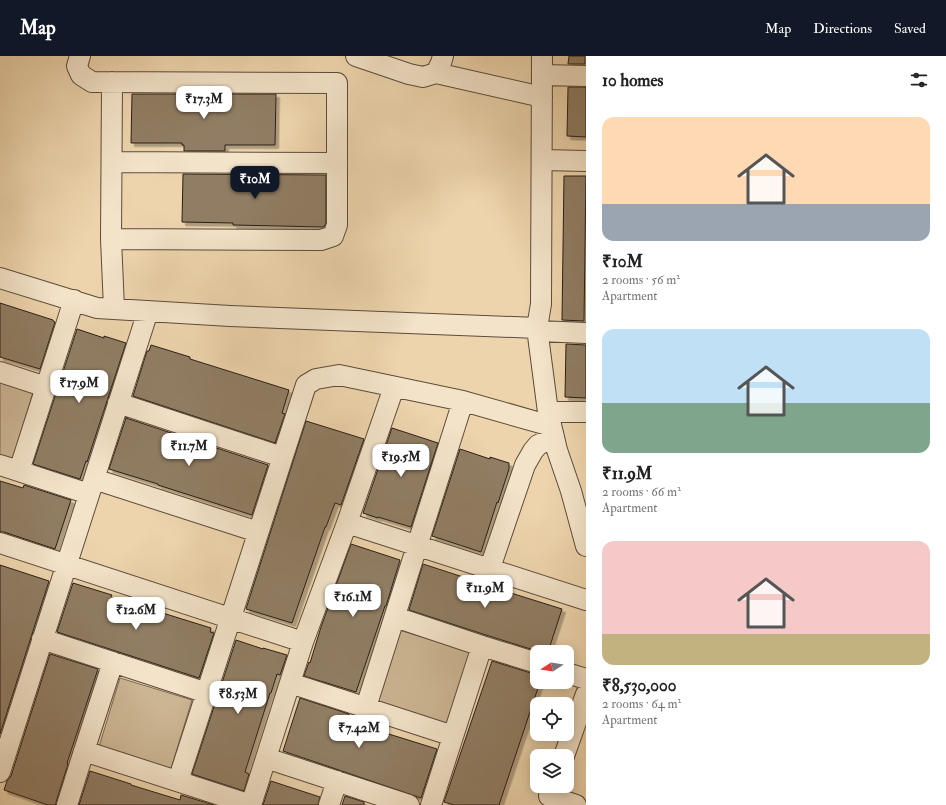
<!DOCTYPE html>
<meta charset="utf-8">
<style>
:root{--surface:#fff;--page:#f6f6f6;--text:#222;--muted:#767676;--accent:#111827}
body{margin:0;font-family:"IM FELL Double Pica",serif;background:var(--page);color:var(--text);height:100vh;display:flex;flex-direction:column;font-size:15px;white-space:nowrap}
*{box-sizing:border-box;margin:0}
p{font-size:13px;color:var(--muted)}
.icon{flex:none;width:22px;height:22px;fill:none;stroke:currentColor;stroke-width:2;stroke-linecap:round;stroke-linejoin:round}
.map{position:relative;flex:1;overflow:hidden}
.sheet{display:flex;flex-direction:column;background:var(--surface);width:360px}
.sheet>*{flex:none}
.needle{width:26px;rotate:258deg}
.controls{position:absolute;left:530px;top:589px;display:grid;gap:8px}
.controls a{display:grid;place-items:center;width:44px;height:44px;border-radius:8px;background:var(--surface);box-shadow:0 2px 10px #0003;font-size:20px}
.price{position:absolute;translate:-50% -34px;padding:0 9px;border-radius:8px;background:#fff;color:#222;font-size:13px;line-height:26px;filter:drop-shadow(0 1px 2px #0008)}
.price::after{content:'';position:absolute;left:50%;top:24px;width:12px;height:9px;margin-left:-6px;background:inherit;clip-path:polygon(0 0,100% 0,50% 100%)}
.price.current{background:var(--accent);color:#fff}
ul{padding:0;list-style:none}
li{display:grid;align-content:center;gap:8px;height:212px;padding:0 16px}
li span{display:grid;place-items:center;height:124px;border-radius:12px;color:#555}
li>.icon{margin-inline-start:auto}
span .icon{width:72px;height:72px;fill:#fffc;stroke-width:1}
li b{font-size:17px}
h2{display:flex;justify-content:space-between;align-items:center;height:48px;padding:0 16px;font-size:17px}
header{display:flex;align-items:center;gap:24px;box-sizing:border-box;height:56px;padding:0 20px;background:var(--accent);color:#fff}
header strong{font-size:19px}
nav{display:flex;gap:22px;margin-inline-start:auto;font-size:14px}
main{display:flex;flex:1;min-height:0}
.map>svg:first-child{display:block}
.green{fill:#ccb593;stroke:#7c6a55}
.building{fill:#907d64;stroke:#2b1e17;filter:url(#shadow)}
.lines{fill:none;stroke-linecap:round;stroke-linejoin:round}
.minor-casing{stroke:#5c4c3c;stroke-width:22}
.minor{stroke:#f3e3c9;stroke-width:20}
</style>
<header>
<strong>Map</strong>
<nav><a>Map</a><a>Directions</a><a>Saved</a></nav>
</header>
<main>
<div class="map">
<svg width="586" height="749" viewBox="0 0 586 749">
<defs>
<filter id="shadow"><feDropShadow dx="3.5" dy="3.5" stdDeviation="0" flood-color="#0004"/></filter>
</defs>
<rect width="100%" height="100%" fill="#edd4ac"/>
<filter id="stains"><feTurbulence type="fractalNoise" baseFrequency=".005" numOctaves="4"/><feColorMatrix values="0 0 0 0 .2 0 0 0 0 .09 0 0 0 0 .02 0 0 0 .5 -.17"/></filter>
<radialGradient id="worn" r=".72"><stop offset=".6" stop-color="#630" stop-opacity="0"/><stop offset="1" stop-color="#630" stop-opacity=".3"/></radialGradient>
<!-- green -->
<path class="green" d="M0 323 34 333 12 405 0 401Z
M399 574 471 596 449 668 377 645Z
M120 622 192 644 170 716 98 694Z"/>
<!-- building -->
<path class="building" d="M569 0H585V8H568Z
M568 31H586V81L567 80Z
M132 38H276L275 89H225V95H184V89H182V87H131Z
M183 118 326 119V167L324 171 233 169V167L182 166Z
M564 120H586L584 265 562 264Z
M0 247 53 264V265L55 266 40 313 0 301Z
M77 273 104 282V280L126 287 87 406 86 405 80 423 33 408Z
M566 288 586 289V342L565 341Z
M151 289 190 301V303L289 334 282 357 285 358 275 387 133 340 147 295H149Z
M126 362 268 409 252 459 158 429V428L109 413Z
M306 365 364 383 341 449 335 447 326 471H325L292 567 246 553Z
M392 372 438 387 411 471 378 461V462L363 457Z
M460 393 490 403V401L509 407V413L498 447 497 446 481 496 432 480Z
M0 425 23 432 24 429 71 444 55 493 4 476H0Z
M351 488 400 504 386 550H385L356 636 304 620 309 606 310 607 321 571Z
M423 508 463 521V522L562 553 548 596H540L486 579 409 554Z
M0 509 49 525 0 678Z
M73 527 112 539 111 541 211 572 210 576 214 577 199 622 57 576Z
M236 584 263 593V592L287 599 280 619 277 618 271 637H270L245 716 249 718 244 735 192 718Z
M50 598 98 613 67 707 68 708 56 746V749H48L4 734 7 725 11 720Z
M492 605 534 618H537V626H540L499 749H454L444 746Z
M300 642 349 658 347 665 437 693 421 742 283 695Z
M90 715 131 728V729L180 744 181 739 214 749H79Z
M271 725 320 741 318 749H263Z
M345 740 364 746V749H342Z"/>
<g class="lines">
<defs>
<path id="minor" d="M80 0 77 10 81 19 92 26 337 27V169L333 180 321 184 111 183
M356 0 409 18 423 21 436 17 441 7 443 0
M542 0 541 248 537 272 548 356 557 394 571 435 586 490
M436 17 542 41
M542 19 586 20
M112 26 111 183 114 252
M542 104 586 105
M112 106 337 107
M0 222 97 252 230 260 537 272
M538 275 586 277
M0 316 46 331
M118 347 282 401
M548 356H586
M0 409 89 438
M19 415 74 244
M94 423 258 476
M347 467 394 331
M0 487 303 586
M490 512 525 409 533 395 538 389 554 381
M395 561 482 590
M42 583 207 637
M567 617 586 623
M290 627 453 680
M366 651 463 345
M84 695 113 606
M564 700 586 638
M266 702 409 749
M0 716 148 255
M178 725 306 329 316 323 339 319 463 345 551 370
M549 740 576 749
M67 749 84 695 251 749
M251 749 303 586 347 467 586 544
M329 749 337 725
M431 749 482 590 537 607"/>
</defs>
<!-- minor casing -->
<use href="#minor" class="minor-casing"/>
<!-- minor -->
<use href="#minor" class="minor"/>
</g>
<rect width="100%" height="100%" filter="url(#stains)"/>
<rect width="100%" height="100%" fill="url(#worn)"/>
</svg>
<div class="controls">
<a><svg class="needle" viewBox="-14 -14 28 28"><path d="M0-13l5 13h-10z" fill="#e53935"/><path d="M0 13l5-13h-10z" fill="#767676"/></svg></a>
<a><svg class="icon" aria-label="locate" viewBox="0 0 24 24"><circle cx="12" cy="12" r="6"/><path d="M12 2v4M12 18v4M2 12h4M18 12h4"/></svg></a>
<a><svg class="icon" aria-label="layers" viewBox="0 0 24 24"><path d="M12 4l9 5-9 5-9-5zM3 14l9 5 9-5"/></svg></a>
</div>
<b class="price" style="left:204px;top:64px">₹17.3M</b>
<b class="price current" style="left:255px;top:144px">₹10M</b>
<b class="price" style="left:79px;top:348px">₹17.9M</b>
<b class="price" style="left:189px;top:411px">₹11.7M</b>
<b class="price" style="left:401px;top:422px">₹19.5M</b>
<b class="price" style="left:485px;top:553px">₹11.9M</b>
<b class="price" style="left:353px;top:562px">₹16.1M</b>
<b class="price" style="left:136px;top:575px">₹12.6M</b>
<b class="price" style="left:238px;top:659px">₹8.53M</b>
<b class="price" style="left:359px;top:693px">₹7.42M</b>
</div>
<section class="sheet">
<h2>10 homes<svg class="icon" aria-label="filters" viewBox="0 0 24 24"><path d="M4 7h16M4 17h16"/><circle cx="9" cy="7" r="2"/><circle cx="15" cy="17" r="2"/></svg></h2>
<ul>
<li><span style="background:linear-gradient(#ffd9b3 70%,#9aa5b1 0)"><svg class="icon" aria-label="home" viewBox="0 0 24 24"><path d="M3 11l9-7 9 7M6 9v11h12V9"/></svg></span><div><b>₹10M</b><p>2 rooms · 56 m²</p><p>Apartment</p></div></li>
<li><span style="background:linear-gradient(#bfe0f5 60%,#7fa58c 0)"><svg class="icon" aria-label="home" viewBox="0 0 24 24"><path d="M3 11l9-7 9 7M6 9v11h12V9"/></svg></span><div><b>₹11.9M</b><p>2 rooms · 66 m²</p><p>Apartment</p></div></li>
<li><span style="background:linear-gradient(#f6c9c9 75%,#c2b280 0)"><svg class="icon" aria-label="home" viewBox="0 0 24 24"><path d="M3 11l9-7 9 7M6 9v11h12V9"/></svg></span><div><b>₹8,530,000</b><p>2 rooms · 64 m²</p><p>Apartment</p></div></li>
</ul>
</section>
</main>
